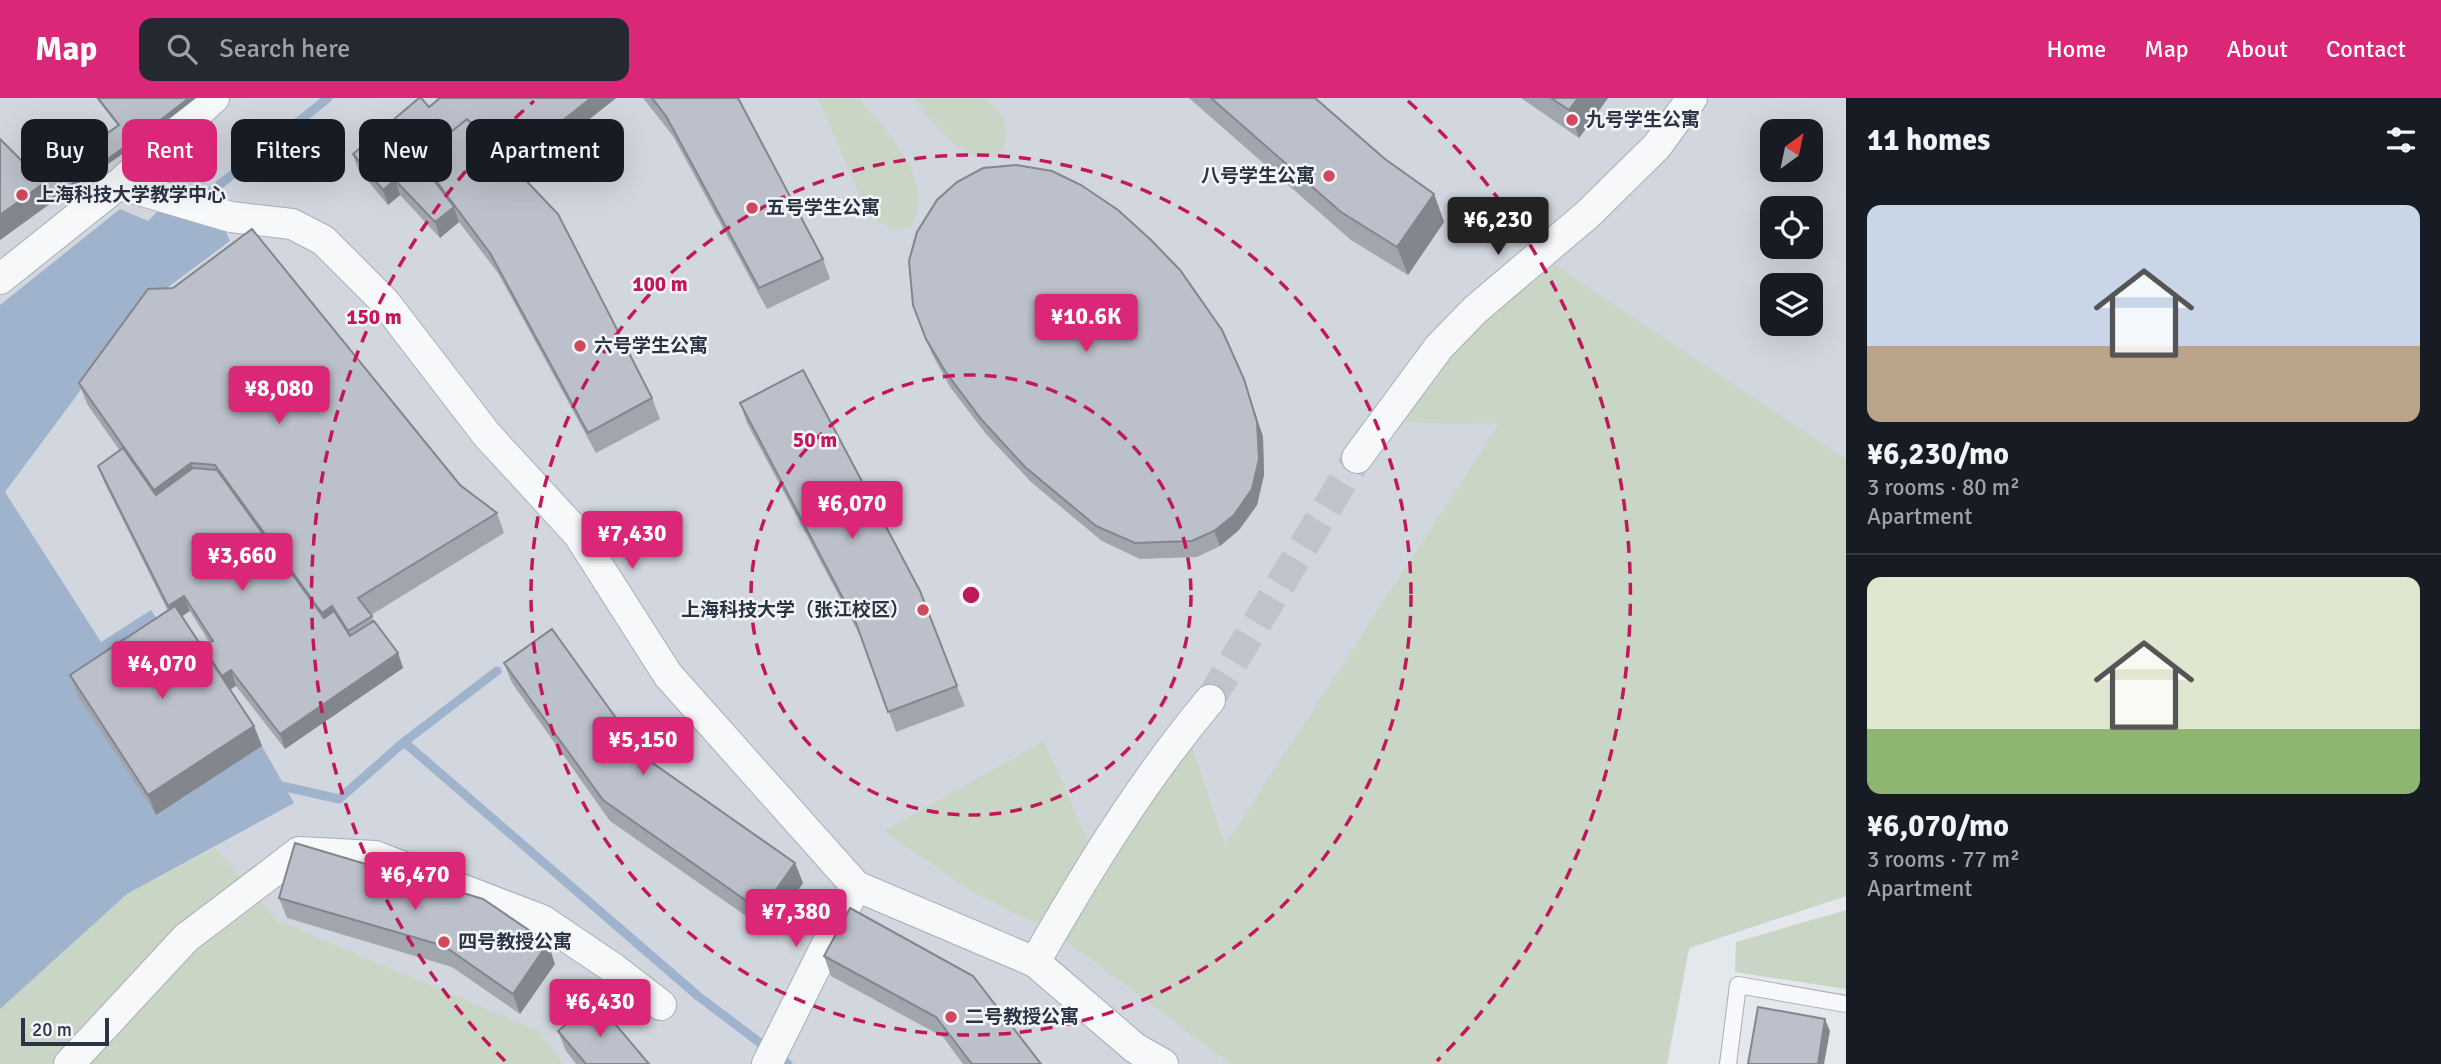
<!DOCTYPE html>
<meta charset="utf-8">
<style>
:root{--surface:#171b24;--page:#242831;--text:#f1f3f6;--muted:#9ea1a6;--line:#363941;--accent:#db2777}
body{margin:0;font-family:Signika,"Noto Sans SC",sans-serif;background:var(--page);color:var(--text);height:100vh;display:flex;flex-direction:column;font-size:26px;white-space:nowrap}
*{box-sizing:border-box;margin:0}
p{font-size:23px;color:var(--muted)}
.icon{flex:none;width:38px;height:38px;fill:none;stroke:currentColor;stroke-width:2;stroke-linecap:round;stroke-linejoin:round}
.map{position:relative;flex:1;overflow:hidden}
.panel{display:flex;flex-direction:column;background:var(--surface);width:595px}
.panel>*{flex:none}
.top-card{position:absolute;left:21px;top:21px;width:665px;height:63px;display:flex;gap:14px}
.needle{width:46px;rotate:33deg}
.tools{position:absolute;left:1760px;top:21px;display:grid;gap:14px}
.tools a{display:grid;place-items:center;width:63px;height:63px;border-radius:14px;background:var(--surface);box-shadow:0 7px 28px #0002;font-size:35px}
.scale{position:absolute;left:21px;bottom:18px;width:88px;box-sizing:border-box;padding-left:7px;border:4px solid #2b3445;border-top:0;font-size:19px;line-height:24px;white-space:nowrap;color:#2b3445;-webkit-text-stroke:5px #f4f6f9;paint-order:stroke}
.price{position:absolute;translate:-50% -60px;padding:0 16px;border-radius:7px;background:var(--accent);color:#fff;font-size:23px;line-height:46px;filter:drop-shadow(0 2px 4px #0008)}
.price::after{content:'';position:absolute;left:50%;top:42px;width:21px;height:16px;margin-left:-10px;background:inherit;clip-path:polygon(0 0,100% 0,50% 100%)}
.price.active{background:#222;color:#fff}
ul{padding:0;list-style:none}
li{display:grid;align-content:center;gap:14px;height:371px;padding:0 21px}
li+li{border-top:2px solid var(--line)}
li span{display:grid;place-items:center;height:217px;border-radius:14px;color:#555}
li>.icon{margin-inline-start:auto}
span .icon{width:126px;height:126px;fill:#fffc;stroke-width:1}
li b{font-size:30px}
h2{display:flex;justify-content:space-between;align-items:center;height:84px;padding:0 21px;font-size:30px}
.tag{padding:0 24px;border-radius:14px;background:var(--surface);box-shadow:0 7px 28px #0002;font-size:24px;line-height:63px}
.tag.active{background:var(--accent);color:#fff}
header{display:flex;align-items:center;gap:42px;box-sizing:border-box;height:98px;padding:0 35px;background:var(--accent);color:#fff}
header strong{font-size:33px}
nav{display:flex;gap:38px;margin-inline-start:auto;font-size:24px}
.search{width:490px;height:63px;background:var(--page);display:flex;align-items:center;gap:18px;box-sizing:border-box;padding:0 24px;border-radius:14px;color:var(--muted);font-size:26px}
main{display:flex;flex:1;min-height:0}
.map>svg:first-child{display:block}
.built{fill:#d2d6de;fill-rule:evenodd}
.green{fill:#c9d6c5}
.water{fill:#9fb4cc}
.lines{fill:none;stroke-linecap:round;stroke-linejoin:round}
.stream{stroke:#9fb4cc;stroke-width:9}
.street-tunnel{stroke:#bfc3cb;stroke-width:30;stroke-dasharray:30 15;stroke-linecap:butt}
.lane-casing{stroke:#a9aeb7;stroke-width:18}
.street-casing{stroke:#a9aeb7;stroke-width:32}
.lane{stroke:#f7f8fa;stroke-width:16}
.street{stroke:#f7f8fa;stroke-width:30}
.wall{fill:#a1a5ae;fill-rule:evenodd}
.shaded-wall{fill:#83868d}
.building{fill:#bbc0ca;stroke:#83868d;stroke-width:2}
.ring{fill:none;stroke:#c2185b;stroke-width:3.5;stroke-dasharray:12 9}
.poi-dot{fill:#d1495b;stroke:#f4f6f9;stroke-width:2.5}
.labels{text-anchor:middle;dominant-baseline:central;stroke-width:5;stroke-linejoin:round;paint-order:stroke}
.poi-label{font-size:19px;font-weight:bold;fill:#2b3445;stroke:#f4f6f9;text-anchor:start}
.centre{fill:#c2185b;stroke:#f4f6f9;stroke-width:3.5}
.ring-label{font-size:21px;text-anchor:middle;font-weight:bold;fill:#c2185b;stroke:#f4f6f9;stroke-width:5;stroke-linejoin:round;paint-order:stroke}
</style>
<header>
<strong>Map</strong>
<div class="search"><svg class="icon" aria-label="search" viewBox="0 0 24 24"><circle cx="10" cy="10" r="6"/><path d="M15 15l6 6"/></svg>Search here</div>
<nav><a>Home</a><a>Map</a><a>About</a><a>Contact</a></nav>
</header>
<main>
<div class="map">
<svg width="1846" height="966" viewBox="0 0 1846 966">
<rect width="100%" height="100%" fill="#e4e7ec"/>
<!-- built -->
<path class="built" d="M0 0H1846V798L1689 850 1667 966H0ZM1773 33H1811V72H1773ZM1773 110H1811V149H1773ZM1773 187H1811V226H1773Z"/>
<!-- green -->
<path class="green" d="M818 0H859C886 34 935 80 912 127L895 132 869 119Z
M913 0C930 0 965 0 980 0 1007 9 1012 37 999 58 961 67 934 25 913 0Z
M1540 157 1846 361V798L1689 850 1667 966H1231L1052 833 973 795 884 733 1044 643 1095 760 1186 630 1225 747 1499 326 1387 324Z
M216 750 276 822 539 933 563 966H0V911L127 796Z
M1846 812V891L1735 874 1736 844Z"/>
<!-- water -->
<path class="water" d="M162 109 222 125 230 143 144 207 5 394 101 544 151 512 168 538 156 717 262 648 294 705 127 796 0 911V207L120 111 148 123Z"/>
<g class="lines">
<!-- stream -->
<path class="stream" d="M198 104 328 0
M404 644 497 573
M273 686 339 701 404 644 698 898 788 966"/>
<!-- street-tunnel -->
<path class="street-tunnel" d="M1210 602 1357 360"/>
<defs>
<path id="lane" d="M1728 966 1738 887 1846 906"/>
<path id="street" d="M119 86 231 119 292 126 323 142 384 203 487 337 578 436 668 577 856 788 1035 864
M0 181 119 86 214 0
M1357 360 1439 249 1475 212 1588 116 1657 48 1692 0
M69 966 186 840 299 754 375 758 542 822 613 870 661 907
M767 966 856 788
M1163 966 1135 950 1035 864C1087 773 1142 683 1210 602"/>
</defs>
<!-- lane casing -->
<use href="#lane" class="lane-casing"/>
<!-- street casing -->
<use href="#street" class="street-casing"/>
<!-- lane -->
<use href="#lane" class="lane"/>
<!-- street -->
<use href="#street" class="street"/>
</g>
<!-- wall -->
<path class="wall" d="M96 0H196L134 48 51 105 0 142V41L41 82 118 28Z
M436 0H616L520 76 652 300 660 321 596 355 498 175 459 124 440 140 400 97 388 107 358 71 353 56 429 9 438 2Z
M643 0H738L823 161 830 181 767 211 673 38Z
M1189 0H1315L1385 61 1434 96 1444 124 1408 177 1351 142Z
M1521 0H1608L1579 40Z
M918 222 1244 281 1263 339 1264 377 1257 407 1239 432 1220 448 1197 459 1140 461 1102 443 1031 384 986 336 950 289 932 256Z
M79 285 460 387 497 415 504 435 371 517 374 523 398 555 403 570 285 651 236 588 230 591 254 628 262 648 156 717 77 597 70 577 168 513 104 384 98 368 120 353 87 306ZM190 513 209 544 202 548 182 518Z
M740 305 957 588 965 608 896 634 864 545 747 325Z
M504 565 644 659 795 765 803 785 769 834 610 723 512 585Z
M279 800 555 866 520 916 452 869 287 820Z
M824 858 1041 966H963L943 939 831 878Z
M558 933 649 966H576L566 953Z"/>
<!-- shaded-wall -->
<path class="shaded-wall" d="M189 0H196L134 48 51 105 0 142V117L44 85Z
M591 0H616L513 82 507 67Z
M1578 0H1608L1579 40 1569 12Z
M395 82 400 97 388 107 383 92Z
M1434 96 1444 124 1408 177 1397 149Z
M454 109 459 124 440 140 435 124Z
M1244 281 1263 339 1264 377 1257 407 1239 432 1220 448 1214 433Z
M191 365 198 385 162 413 154 392Z
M184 498 190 513 173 524 168 508Z
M332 508 339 528 330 535 322 515Z
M398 555 403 570 285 651 280 636Z
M231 572 236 588 226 594 220 579Z
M254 628 262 648 156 717 148 697Z
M795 765 803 785 769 834 761 813Z
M548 845 555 866 520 916 513 896Z
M1825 921 1830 933 1824 966H1818Z"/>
<!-- building -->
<path class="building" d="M98 0H189L132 44 50 101 44 85 41 82 119 27Z
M419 0H421L429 9 440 0H591L509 65 467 21 419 60 421 65 454 109 435 124 395 82 383 92 353 56Z
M652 0H738L823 161 759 190 666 18Z
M1211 0H1315L1385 61 1434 96 1397 149 1341 114Z
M1551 0H1578L1569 12Z
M467 21 558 116 652 300 588 335 490 155 419 60Z
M0 41 44 85 0 117Z
M1016 67 1052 73 1081 87 1118 112 1151 142 1180 172 1222 232 1244 281 1257 324 1259 361 1252 391 1234 417 1214 433 1192 443 1135 445 1096 428 1025 369 981 321 945 273 926 241 913 207 909 163 917 134 937 102 957 84 983 70Z
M252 131 460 387 497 415 358 500 372 518 348 533 332 508 322 515 215 367 191 365 154 392 79 285 148 191 173 190Z
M803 272 920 493 957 588 888 614 856 525 740 305Z
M123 350 156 397 193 370 217 372 324 520 334 513 350 538 374 523 398 555 280 636 231 572 222 578 202 548 213 543 184 498 168 508 98 368Z
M175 508 254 628 148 697 70 577Z
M552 531 644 659 795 765 761 813 603 702 504 565Z
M295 745 483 801 548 845 513 896 444 848 279 800Z
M850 810 973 878 1041 966H972L936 919 824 858Z
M595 902 649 966H586L558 933Z
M1758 909 1825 921 1818 966H1748Z"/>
<!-- distance rings -->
<g class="ring">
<circle cx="971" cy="497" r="220"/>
<circle cx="971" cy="497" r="440"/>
<path d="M505 963A659 659 0 0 1 534 3M1408 3A659 659 0 0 1 1437 963"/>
</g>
<!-- markers -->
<g class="poi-dot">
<circle cx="1572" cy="22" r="7"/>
<circle cx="1329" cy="78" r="7"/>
<circle cx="22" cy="97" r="7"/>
<circle cx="752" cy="110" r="7"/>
<circle cx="580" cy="248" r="7"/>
<circle cx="923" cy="512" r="7"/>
<circle cx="444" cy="844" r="7"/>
<circle cx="951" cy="919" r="7"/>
</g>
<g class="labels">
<!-- poi labels -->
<g class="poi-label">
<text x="1586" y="22">九号学生公寓</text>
<text x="1315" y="78" text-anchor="end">八号学生公寓</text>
<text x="36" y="97">上海科技大学教学中心</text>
<text x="766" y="110">五号学生公寓</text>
<text x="594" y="248">六号学生公寓</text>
<text x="909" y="512" text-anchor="end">上海科技大学（张江校区）</text>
<text x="458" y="844">四号教授公寓</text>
<text x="965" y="919">二号教授公寓</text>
</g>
</g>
<circle cx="971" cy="497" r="10" class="centre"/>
<g class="ring-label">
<text x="660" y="193">100 m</text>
<text x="374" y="226">150 m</text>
<text x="815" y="349">50 m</text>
</g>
</svg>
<div class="tools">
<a><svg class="needle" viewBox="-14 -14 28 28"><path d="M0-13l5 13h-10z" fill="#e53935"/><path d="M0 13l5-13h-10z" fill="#9ea1a6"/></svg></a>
<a><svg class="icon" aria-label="locate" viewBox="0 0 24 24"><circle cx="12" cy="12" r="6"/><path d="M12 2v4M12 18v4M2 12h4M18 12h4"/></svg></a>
<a><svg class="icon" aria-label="layers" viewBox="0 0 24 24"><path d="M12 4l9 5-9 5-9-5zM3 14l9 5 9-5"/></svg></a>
</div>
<div class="scale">20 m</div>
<b class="price active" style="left:1498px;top:159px">¥6,230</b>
<b class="price" style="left:1086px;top:256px">¥10.6K</b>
<b class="price" style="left:279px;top:328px">¥8,080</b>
<b class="price" style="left:852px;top:443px">¥6,070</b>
<b class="price" style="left:632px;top:473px">¥7,430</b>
<b class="price" style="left:242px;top:495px">¥3,660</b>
<b class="price" style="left:162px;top:603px">¥4,070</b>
<b class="price" style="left:643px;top:679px">¥5,150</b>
<b class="price" style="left:415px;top:814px">¥6,470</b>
<b class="price" style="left:796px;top:851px">¥7,380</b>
<b class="price" style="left:600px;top:941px">¥6,430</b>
<div class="top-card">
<a class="tag">Buy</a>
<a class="tag active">Rent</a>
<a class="tag">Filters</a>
<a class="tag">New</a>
<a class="tag">Apartment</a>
</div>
</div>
<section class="panel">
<h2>11 homes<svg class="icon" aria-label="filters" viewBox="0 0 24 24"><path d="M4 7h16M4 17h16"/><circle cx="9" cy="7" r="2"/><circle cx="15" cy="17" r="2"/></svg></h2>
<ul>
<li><span style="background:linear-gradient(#c9d6e8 65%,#b9a48a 0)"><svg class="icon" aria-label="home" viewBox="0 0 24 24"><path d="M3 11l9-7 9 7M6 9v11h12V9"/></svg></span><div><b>¥6,230/mo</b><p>3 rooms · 80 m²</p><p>Apartment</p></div></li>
<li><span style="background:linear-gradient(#dfe7d0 70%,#8fb573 0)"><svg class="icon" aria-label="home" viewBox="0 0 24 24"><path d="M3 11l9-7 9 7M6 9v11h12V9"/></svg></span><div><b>¥6,070/mo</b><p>3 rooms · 77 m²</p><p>Apartment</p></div></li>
</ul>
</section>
</main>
